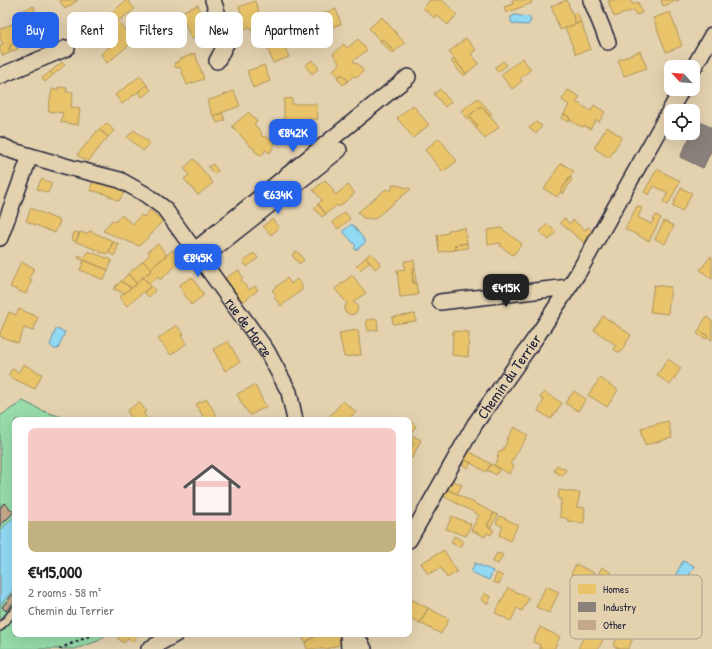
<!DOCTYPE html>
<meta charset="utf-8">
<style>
:root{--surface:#fff;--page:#f6f6f6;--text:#202124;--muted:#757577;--accent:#2563eb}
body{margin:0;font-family:"Patrick Hand",sans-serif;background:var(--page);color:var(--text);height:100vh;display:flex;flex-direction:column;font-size:15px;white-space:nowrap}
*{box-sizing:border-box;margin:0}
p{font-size:13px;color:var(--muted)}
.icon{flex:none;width:22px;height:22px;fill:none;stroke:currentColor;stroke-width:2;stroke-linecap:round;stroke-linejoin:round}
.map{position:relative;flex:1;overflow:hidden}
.details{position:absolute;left:12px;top:417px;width:400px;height:220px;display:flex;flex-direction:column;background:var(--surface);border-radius:8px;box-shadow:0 4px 16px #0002}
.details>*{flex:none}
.guide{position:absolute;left:12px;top:12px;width:400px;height:36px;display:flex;gap:8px}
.needle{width:26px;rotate:296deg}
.buttons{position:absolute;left:664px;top:60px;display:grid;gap:8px}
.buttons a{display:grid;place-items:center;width:36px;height:36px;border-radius:8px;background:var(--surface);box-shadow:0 4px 16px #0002;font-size:20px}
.price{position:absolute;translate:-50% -34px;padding:0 9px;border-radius:8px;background:var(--accent);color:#fff;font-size:13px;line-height:26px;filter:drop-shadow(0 1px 2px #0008)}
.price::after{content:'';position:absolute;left:50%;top:24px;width:12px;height:9px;margin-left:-6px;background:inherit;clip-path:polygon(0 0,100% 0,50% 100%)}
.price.on{background:#222;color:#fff}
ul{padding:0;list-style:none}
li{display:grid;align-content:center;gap:8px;height:212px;padding:0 16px}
li span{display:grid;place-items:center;height:124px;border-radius:8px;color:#555}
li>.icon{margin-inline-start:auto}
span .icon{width:72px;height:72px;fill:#fffc;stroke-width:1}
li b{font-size:17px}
.pill{padding:0 14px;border-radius:8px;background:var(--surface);box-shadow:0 4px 16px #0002;font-size:14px;line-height:36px}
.pill.on{background:var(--accent);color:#fff}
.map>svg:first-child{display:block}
.green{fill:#97dca9;stroke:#5c7f72}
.water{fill:#92d9f3;stroke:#6590a9}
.homes{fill:#e9c46a;stroke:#ad935c}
.industry{fill:#8a817c;stroke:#6b6468}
.building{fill:#c4a88b;stroke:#22223b}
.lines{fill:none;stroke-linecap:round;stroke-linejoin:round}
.lane-casing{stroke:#22223b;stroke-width:10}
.street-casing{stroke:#22223b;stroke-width:18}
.path{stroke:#22223b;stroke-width:2.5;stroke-dasharray:3 3;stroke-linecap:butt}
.lane{stroke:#e4d2af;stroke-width:7}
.street{stroke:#e4d2af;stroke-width:15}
.labels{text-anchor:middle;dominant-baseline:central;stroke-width:4;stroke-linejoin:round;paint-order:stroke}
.street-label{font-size:15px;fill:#22223b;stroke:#e4d2af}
.key{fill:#e4d2af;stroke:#aa9d8c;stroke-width:1}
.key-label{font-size:11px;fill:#22223b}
</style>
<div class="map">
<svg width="712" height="649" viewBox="0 0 712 649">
<rect width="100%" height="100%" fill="#e4d2af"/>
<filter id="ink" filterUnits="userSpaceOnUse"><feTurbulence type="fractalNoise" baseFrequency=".025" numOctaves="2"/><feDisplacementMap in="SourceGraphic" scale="8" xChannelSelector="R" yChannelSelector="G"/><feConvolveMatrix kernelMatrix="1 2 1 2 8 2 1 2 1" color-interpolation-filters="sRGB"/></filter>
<g filter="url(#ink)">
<!-- green -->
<path class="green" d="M23 401 43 411 71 420H15V634H107L98 641 75 649H0V416Z"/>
<!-- water -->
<path class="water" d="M514 15 529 17 531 21 528 25 513 24 511 22V17Z
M352 224 366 242 356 250 354 248 356 246 343 231Z
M56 329 65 332 58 349H54L50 345Z
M15 516V588L0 605V531Z
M683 561 694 566 683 587 672 582Z
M475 563 493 571 489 580 471 572Z"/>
<!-- homes -->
<path class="homes" d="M59 0H78L65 9Z
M127 0 135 9 118 21 134 41 107 63 101 54 113 44 103 31 98 35 92 28Z
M430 0H442L457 14 448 25 436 15 434 18 423 8Z
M512 0H531L532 3 506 13 504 7 513 4Z
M567 0 576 24 560 30 551 6Z
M612 0H630L632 4 638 2 642 13 636 15 634 10 614 17 608 1Z
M661 0H679L663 6Z
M255 1 263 24 272 21 274 28 253 35 250 27 241 30 237 21 243 18 239 7Z
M198 5 208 33 191 39 181 12Z
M34 6 35 10 31 12 32 14 26 17 25 14 16 18 14 14Z
M336 9 341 24 313 34 308 18Z
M577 12 581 22 576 24 572 14Z
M670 12 682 46 666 52 653 18Z
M382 17 405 43 394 52 383 39 380 41 369 28Z
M17 22 21 30 16 33 12 24Z
M581 22 591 49 576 54 565 28Z
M12 24 16 33 17 32 22 40 11 45 9 49 11 52 3 56 0 50V45L3 44 0 38V29Z
M277 26 289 57 273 63 265 42 257 44 253 35Z
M466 38 476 50 471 54 479 63 466 74 449 52Z
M358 39 367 50 353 61 355 63 358 64 363 70 362 73 358 77 353 76 348 81 342 74 339 77 333 70 340 64 333 54 344 44 347 48Z
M383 39 394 52 392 54 380 41Z
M15 43 18 49 11 52 9 49 11 45Z
M640 51 647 68 624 76 618 60Z
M195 53 204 79 187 85 180 67 176 68 174 63 178 62V60Z
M522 58 531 69 520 79 522 81 512 89 501 75Z
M454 59 466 74 463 76 451 61Z
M312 60 319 68 312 74 305 66Z
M503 61 507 65 498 72 494 68Z
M62 62 65 65 53 75 50 72Z
M264 65 270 81 253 88 247 71Z
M50 72 53 75 45 82 42 78Z
M342 74 348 81 343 85 337 78Z
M140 76 147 85 122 104 115 95Z
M147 85 151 90 142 97 138 92Z
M58 87 67 88 66 92H73L71 107 80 108 78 125 61 122 63 113 48 111 52 89 58 90Z
M440 89 451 102 445 107 434 94Z
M568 90 580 97 576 102 591 111 594 105 605 112 599 122 596 120 590 129 585 126 582 127 576 124 570 120 569 117 564 114 569 105 562 100Z
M234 91 240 106 213 116 207 101Z
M292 98V104H317L318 119 284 120V99Z
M478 98 492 114 489 116 481 106 469 116 478 126 476 128 461 111Z
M413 105 429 125 413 138 397 118Z
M481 106 499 127 485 139 476 128 478 126 469 116Z
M249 112 257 122 254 124 262 133 261 135 263 137 264 136 276 142 270 153 265 150 262 156 254 151 255 149 251 147 232 126Z
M222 113 225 120 217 123 214 116Z
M564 114 569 117 570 120 569 122 561 118Z
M536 122 542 126 536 134 529 128Z
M107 123 114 131 108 137 99 129Z
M607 127 622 137 609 158 594 148Z
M99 129 108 137 88 162 77 155Z
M134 130 150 143 143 151 127 137Z
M439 138 457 161 443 172 425 150Z
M194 159 213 183 198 195 184 179 189 175 184 168Z
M561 163 574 171 557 197 544 189Z
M213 164 218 171 214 174 208 167Z
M657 169 680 181 668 205 663 202 668 193 654 186 649 195 644 192Z
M570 177 572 179 563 194 560 192Z
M41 179 52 183 48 193 37 189Z
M93 180 121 188 120 189 125 191 119 201 105 194 90 190Z
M325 180 334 191 333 192 335 195 348 185 355 193 339 207 337 205 326 214 318 204 322 200 313 190Z
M393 184 411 189 374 219 363 218 358 212 386 189 391 191Z
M681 188 692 193 682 212 672 206Z
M318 204 326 214 322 217 314 208Z
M637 206 642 208 638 217 651 224 656 215 661 218 649 241 625 229Z
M31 208 60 221 55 233 26 221Z
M150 210 163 221 155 229 153 233 139 246 103 231 112 220 115 222 121 215 133 224 141 215 144 217Z
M345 212 350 219 338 229 332 222Z
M564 218 570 224 573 220 585 230 588 227 594 233 587 245 560 223Z
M272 219 279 228 271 235 263 226Z
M664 221 674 226 665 244 655 239Z
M547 224 556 232 549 240 540 232Z
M465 228 467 243 455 245V250L439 252 437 235 448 233V230Z
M501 228 522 244 513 255 500 246 501 244 500 243 488 245 487 230Z
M90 231 113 241 108 254 99 252 100 251 76 242 80 232 86 234Z
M74 232 79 233 76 242 72 240Z
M113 242 119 244 114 256 109 253Z
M467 243 468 248 455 250V245Z
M158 244 167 255 151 268 143 261 150 254 148 251Z
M173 250 182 260 160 280 158 276 149 284 143 277 152 270 151 268Z
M88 251 112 260 108 270 78 258 79 255 85 258Z
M297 251 304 260 299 264 292 255Z
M254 253 258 258 247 267 243 262Z
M371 253 381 264 375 269 366 257Z
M711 256 712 257V279L700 270Z
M366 257 370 262 360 270 356 266Z
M84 260 108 270 104 280 80 270Z
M414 260 415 268 412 269 413 283H416L418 295 400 297 397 270 405 269 404 261Z
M143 261 152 270 136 283 128 274Z
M21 262 34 268 29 279 32 280 26 294 10 287Z
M415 268 416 283H413L412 269Z
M239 270 243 278 241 280 249 290 255 286 258 290 243 302 225 278Z
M128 274 137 284 131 288 121 281Z
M352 275 366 293 353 302 357 305 358 309 356 313 351 315 345 312 344 309 347 303 335 289Z
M143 277 151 286 127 306 119 297 137 284 136 283Z
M192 277 204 295 191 305 179 285Z
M287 278 291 284 297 279 302 285V290L281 306 274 297 276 295 272 290Z
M121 281 131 288 124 293 113 289Z
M654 285 671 287 668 314 650 312Z
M151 286 155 290 149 297 144 292Z
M19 309 38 317 33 331 24 328 18 343 0 336V333L9 312 16 315Z
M415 314 416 321 393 324 392 317Z
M603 316 631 335 620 353 613 349 616 345 594 330Z
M706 317 712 321V340L707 337 708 336 699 330Z
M377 319 378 330 368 331 366 320Z
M176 325 184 334 181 336 187 343 171 355 158 339Z
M358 330 361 355 344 357 339 333Z
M699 330 708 336 706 339 697 334Z
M453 331 469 332 468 357 452 355Z
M228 341 240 362 225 371 213 349Z
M668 359 681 368 670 385 657 375Z
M23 364 42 374 35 389 8 376 12 369 19 372Z
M600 378 618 390 607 407 588 395Z
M255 385 266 407 250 415 242 404 237 394Z
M574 391 586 399 578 411 565 403Z
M544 392 562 403 551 419 538 411 544 400 540 398Z
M207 399 219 420H205L196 404Z
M343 401 356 412 348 420H332L329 417Z
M139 402 146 411 143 413 148 420 151 418 152 420H133L127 411Z
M409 420 416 426 409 435Z
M668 421 672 438 645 445 641 428Z
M514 427 528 435 510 464 514 466 509 474 494 465 499 457 497 456 500 450 502 451 507 442 506 441Z
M409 434 421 440 412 458 409 457V451H410L414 442 409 439Z
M469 451 491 464 486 472 464 459Z
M466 460 471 463 468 468 462 465Z
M491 464 500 469 496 475 487 470Z
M557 465 566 470 562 476 554 471Z
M452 480 462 485 457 494 447 489Z
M447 489 494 513 487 526 494 530 491 535 487 533 485 537 471 530 479 515 443 496Z
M559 490 580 493 577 507 585 508 584 523 568 521V519L560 517 561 499H558Z
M494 513 498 515 490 528 487 526Z
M452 516 471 524 466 536 446 529Z
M500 516 518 525 510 541 499 535 503 527 496 523Z
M454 536 463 541 460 547 451 543Z
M444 550 457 572 447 578 441 568 428 574 421 563Z
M497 553 503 555 498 564 492 562Z
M576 564 598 575 602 567 612 573 603 590 571 574Z
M497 573 503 576 499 584 493 582Z
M546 586 559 592 549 613 536 607Z
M508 588 529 598 522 611 517 608 511 621 495 613Z
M484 593 491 597 488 604 481 600Z
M411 599 428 608 420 623 409 617V603Z
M428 608 449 619 441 634 420 623Z
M596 621 611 629 607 637 605 636 598 649H578L588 627 592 629Z
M625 622 638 628 628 649H620L613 646Z
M540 627 560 637 554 649H541L539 648 540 645 533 642Z
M120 634H141L140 635 139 634 132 642 128 638 124 643 117 638Z
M310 634H311L313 637 305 643 303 638Z
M319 634H339L341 644 327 649H307L305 643Z"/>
<!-- industry -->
<path class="industry" d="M698 121 712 128V149L703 168 680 157Z"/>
<!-- building -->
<path class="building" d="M4 503 14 512 0 526V508Z
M13 594 15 596V601L6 611 2 607Z"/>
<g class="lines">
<defs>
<path id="lane" d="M0 627 15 610"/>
<g id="street">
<path d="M213 0 227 42 217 61"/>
<path d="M591 0 608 42"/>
<path d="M693 69 712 35"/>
<path d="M0 76 67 48"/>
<path id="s1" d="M0 145 13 151 72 168 120 180 145 194 164 208 267 351 289 392 295 420"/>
<path d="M0 238 30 156"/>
<path d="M195 250 408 77"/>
<path d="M201 259 339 150"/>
<path d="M440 302 569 287"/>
<path id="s2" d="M409 540 475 424 541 330 578 273 682 89"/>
<path d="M348 634 349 649"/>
<path d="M356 634 364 649"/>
<path d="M149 649 176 634"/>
</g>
</defs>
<!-- lane casing -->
<use href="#lane" class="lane-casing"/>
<!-- street casing -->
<use href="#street" class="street-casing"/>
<!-- path -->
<path class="path" d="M59 649 94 634"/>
<!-- lane -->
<use href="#lane" class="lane"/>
<!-- street -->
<use href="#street" class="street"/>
</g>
</g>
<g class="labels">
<!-- street labels -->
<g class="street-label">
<text stroke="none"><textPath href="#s1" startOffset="324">rue de Morze</textPath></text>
<text stroke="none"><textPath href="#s2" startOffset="192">Chemin du Terrier</textPath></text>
</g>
</g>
<!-- legend -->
<rect x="570" y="575" width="132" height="64" rx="6" class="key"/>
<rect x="578" y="584" width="18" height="10" fill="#e9c46a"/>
<rect x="578" y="602" width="18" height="10" fill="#8a817c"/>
<rect x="578" y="620" width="18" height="10" fill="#c4a88b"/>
<g class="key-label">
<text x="603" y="593">Homes</text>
<text x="603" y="611">Industry</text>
<text x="603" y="629">Other</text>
</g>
</svg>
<div class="buttons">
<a><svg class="needle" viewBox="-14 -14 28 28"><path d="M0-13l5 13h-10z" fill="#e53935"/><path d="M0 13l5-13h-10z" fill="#757577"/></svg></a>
<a><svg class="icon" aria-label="locate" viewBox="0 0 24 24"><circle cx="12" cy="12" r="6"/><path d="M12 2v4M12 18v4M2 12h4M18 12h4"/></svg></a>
</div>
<b class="price" style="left:293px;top:153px">€842K</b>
<b class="price" style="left:278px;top:215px">€634K</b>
<b class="price" style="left:198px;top:278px">€845K</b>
<b class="price on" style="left:506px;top:308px">€415K</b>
<div class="guide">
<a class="pill on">Buy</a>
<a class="pill">Rent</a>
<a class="pill">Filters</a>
<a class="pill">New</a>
<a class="pill">Apartment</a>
</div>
<section class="details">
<ul>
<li><span style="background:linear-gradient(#f6c9c9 75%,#c2b280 0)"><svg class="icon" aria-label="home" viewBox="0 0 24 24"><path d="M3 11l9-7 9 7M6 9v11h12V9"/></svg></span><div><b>€415,000</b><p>2 rooms · 58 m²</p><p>Chemin du Terrier</p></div></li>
</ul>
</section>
</div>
